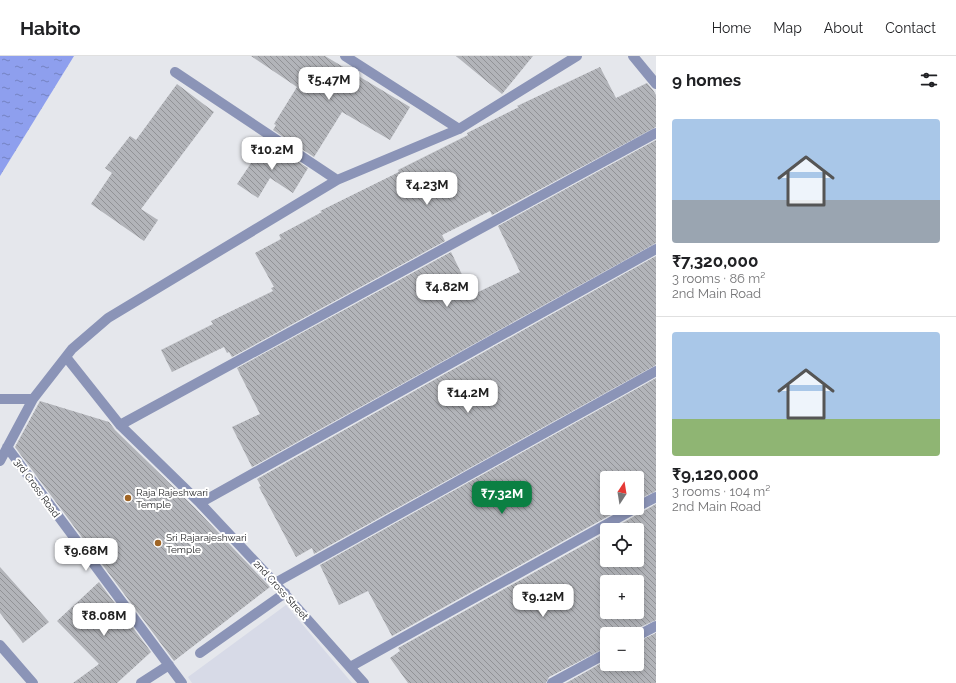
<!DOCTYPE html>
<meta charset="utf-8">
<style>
:root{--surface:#fff;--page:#f6f6f6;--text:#202124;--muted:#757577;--line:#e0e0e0;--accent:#0b8043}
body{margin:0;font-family:Raleway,sans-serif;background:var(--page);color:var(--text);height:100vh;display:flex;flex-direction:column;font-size:15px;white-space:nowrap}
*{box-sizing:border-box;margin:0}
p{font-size:13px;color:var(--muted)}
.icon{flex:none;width:22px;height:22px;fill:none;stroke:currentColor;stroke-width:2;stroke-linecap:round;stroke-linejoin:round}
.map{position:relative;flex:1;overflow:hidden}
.drawer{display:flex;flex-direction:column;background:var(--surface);width:300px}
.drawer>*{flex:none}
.needle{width:26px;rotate:12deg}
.tools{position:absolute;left:600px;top:415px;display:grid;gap:8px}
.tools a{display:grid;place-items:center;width:44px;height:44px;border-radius:4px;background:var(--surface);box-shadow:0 2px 6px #0003;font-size:20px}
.price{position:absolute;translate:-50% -34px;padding:0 9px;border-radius:8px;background:#fff;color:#222;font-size:13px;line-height:26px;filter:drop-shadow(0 1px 2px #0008)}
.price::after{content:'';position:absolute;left:50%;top:24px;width:12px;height:9px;margin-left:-6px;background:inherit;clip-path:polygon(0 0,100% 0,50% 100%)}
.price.on{background:var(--accent);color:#fff}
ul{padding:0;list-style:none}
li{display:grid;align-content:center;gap:8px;height:212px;padding:0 16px}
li+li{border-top:1px solid var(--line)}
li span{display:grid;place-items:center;height:124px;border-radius:4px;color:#555}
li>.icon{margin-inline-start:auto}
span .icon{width:72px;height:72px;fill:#fffc;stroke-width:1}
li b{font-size:17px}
h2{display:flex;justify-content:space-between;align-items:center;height:48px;padding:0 16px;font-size:17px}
header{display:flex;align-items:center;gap:24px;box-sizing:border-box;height:56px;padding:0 20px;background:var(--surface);border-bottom:1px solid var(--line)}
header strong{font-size:19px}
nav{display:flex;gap:22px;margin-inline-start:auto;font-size:14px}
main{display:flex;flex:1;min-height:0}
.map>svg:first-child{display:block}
.built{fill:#d7dae7}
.water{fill:url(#water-ripples)}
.building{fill:url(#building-back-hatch);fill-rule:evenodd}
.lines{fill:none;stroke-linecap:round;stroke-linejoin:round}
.minor{stroke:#8b94b7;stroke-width:10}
.poi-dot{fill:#a06525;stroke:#fff;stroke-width:1.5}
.labels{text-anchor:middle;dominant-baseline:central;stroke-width:4;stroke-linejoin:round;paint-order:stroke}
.street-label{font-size:10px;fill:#262729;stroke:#fff}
.poi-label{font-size:10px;fill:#262729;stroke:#fff;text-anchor:start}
</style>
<header>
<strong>Habito</strong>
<nav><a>Home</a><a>Map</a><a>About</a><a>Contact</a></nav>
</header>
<main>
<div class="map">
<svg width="656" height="627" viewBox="0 0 656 627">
<defs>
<pattern id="water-ripples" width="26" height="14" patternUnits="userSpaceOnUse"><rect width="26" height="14" fill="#8e9fee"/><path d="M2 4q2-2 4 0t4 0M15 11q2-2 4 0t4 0" fill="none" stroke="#7482c1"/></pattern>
<pattern id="building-back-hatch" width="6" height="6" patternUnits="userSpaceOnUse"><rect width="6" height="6" fill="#b2b4b9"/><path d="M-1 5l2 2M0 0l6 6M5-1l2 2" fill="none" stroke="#919296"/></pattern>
</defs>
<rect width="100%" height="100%" fill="#e5e7ec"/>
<!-- built -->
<path class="built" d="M286 549 352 627H192L188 621Z"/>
<!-- water -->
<path class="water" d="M0 0H74L0 120Z"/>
<!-- building -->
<path class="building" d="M251 0H325L410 51 390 84 342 56 314 101 273 74 276 69 274 68 297 31Z
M456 0H533L502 38Z
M600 11 616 42 647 27 653 34 656 39V71L492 159 490 155 442 179 445 185 232 301 229 296 227 297 224 291 172 316 161 294 213 268 211 265 273 235 271 232 274 231 255 197 281 183 279 179 322 156 320 155 399 116 398 114 468 79 467 77 519 51 517 50Z
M177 28 214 56 141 153 158 164 144 185 91 148 112 117 105 112 130 80 136 84Z
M656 84V187L252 411 232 371 260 358 237 312 451 196 472 239 520 216 498 170Z
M266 85 308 112 293 137 270 122 258 142 237 128Z
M656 200V309L314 498 312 492 296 501 259 431 261 430 257 423Z
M656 322V435L637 444V422H607V452H623L392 580 368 535 339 549 320 509Z
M40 345 109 366 115 374 195 452 270 531 174 605 15 391Z
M656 448V564L634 574 631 578H607V591L549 621 546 627H408L390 602 400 595 398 592 607 476V504H637V474H610ZM607 526H637V556H607Z
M0 511 49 566 23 587 0 557Z
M99 526 151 596 117 627H73L99 608 57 565Z
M656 577V627H566L607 604V608H637V586Z"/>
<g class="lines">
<!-- minor -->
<path class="minor" d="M345 0 459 73
M633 0 656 28
M175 16 337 124
M66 301 120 369 200 447 275 527 364 627
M0 343H33
M120 369 656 77
M7 391 182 627
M0 405 33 343 72 293 108 262 337 124 459 73 577 0
M200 447 656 193
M637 451 656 441
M275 527 656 315
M637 580 656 570
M0 589 33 627
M200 597 285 537
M350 611 636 452
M141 627 169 609
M552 627 607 597"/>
</g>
<!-- markers -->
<g class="poi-dot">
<circle cx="128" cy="442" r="4"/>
<circle cx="158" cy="487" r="4"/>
</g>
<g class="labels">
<!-- street labels -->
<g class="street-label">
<text transform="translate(37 432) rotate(54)">3rd Cross Road</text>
<text transform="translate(281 534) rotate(48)">2nd Cross Street</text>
</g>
<!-- poi labels -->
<g class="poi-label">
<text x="136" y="436">Raja Rajeshwari<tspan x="136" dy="12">Temple</tspan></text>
<text x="166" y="481">Sri Rajarajeshwari<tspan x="166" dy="12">Temple</tspan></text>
</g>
</g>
</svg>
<div class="tools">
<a><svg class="needle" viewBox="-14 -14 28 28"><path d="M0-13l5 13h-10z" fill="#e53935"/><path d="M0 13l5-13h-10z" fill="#757577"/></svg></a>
<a><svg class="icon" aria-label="locate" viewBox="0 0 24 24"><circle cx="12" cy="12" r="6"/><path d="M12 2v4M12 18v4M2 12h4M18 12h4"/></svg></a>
<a>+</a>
<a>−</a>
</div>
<b class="price" style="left:329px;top:45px">₹5.47M</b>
<b class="price" style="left:272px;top:115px">₹10.2M</b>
<b class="price" style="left:427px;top:150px">₹4.23M</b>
<b class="price" style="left:447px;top:252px">₹4.82M</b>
<b class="price" style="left:468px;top:358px">₹14.2M</b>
<b class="price on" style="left:502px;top:459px">₹7.32M</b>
<b class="price" style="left:86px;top:516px">₹9.68M</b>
<b class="price" style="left:543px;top:562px">₹9.12M</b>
<b class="price" style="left:104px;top:581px">₹8.08M</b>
</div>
<section class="drawer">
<h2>9 homes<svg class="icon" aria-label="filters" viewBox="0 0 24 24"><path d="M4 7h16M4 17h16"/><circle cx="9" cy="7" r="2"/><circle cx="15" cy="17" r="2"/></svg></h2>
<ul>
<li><span style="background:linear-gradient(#a9c7e8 65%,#9aa5b1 0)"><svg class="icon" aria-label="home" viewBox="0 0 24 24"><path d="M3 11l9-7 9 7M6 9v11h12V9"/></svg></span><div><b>₹7,320,000</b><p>3 rooms · 86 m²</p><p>2nd Main Road</p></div></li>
<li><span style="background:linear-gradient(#a9c7e8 70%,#8fb573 0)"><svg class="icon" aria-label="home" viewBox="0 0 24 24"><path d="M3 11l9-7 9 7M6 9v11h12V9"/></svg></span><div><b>₹9,120,000</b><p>3 rooms · 104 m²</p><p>2nd Main Road</p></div></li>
</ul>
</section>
</main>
